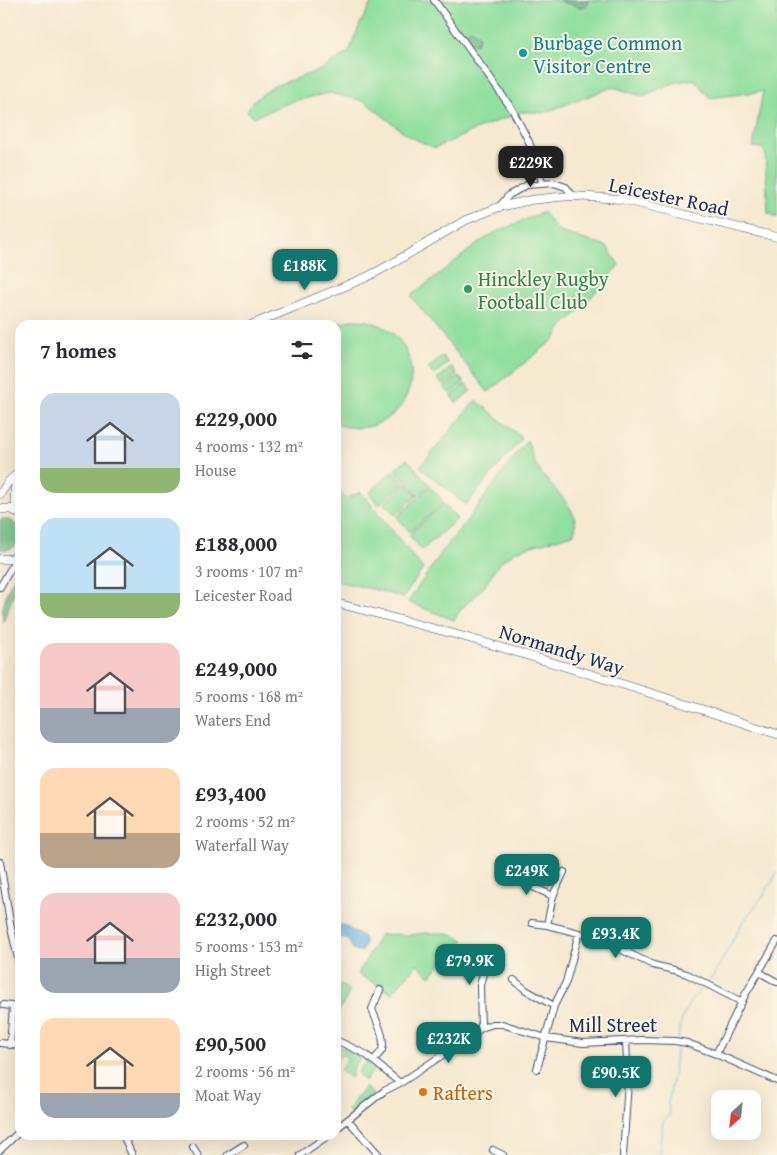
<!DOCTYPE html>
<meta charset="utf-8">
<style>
:root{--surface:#fff;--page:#f2f2f3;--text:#2b2b33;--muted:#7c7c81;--accent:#0f766e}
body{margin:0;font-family:"Gentium Book Plus",serif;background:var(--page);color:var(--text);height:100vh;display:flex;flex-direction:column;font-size:19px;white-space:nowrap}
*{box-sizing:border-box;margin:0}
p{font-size:16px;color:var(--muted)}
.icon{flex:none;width:28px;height:28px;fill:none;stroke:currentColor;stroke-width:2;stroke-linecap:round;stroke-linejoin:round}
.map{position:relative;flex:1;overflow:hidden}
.sheet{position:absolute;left:15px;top:320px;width:326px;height:820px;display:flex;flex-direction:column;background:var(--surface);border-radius:15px;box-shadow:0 5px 20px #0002}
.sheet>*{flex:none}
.needle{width:32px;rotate:207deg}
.tools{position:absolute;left:711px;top:1090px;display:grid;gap:10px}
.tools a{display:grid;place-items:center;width:50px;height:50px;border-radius:10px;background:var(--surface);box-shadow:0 5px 20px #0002;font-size:25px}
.price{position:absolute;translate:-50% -42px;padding:0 11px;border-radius:10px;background:var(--accent);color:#fff;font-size:16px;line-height:32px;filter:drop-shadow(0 1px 2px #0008)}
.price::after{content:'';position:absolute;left:50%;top:30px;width:15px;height:11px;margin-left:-8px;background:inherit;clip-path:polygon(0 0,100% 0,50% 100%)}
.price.on{background:#222;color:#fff}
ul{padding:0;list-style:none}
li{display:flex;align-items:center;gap:15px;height:125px;padding:0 25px}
li span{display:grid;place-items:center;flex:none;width:140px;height:100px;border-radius:15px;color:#555}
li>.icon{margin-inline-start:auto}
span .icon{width:60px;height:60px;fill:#fffc;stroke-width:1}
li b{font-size:21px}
h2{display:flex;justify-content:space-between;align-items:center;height:60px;padding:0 25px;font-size:21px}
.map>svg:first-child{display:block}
.green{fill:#90df9e;stroke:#56877e}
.forest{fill:#74be85;stroke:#487672}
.water{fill:#6db1e2;stroke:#4470a0}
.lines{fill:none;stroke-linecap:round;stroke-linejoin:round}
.stream{stroke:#6db1e2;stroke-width:1}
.minor-casing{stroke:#3c4b6f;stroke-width:8}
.major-casing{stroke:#3c4b6f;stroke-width:9}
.minor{stroke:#fff;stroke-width:6}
.major{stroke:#fff;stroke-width:8}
.culture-dot{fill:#0f9aa8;stroke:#fcf5e5;stroke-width:2}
.leisure-dot{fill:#2e9e5b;stroke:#fcf5e5;stroke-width:2}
.food-dot{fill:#e8710a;stroke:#fcf5e5;stroke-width:2}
.labels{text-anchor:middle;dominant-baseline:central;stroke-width:4;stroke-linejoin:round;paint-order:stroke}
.culture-label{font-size:20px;fill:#0d838f;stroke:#fcf5e5;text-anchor:start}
.street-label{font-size:20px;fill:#1b2f5e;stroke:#fcf5e5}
.leisure-label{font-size:20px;fill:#27864d;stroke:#fcf5e5;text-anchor:start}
.food-label{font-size:20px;fill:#c56008;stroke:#fcf5e5;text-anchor:start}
</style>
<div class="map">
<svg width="777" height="1155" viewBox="0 0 777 1155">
<rect width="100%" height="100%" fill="#fcf5e5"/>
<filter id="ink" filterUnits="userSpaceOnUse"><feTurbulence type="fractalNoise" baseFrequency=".02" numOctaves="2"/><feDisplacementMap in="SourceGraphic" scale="10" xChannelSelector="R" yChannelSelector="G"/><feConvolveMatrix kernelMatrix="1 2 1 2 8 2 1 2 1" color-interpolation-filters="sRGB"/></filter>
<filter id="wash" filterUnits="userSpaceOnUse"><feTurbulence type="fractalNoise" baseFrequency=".0096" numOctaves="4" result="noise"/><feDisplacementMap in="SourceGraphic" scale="20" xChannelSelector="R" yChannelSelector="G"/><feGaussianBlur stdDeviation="1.12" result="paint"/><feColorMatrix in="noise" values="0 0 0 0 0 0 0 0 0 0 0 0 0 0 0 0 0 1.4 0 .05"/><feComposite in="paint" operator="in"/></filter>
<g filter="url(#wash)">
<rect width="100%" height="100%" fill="#f5e9d0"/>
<!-- green -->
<path class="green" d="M373 0H777V217L768 213 765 152 761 148 753 147 763 91 710 98 694 79 676 82 642 96 613 87 543 113 533 112H521L477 129 435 148 410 137 364 101 330 93 293 101 254 117 247 111 252 102 274 86 320 70 349 52 360 24Z
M543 212 559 232 577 237 607 247 619 265C605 281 591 297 577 313 569 321 560 325 557 337L488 392 411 296 481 241 494 233Z
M351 320C360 320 369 320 377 324 405 334 419 368 407 394 403 404 397 412 388 418 381 422 375 426 367 427 356 429 346 427 336 424V325H334Z
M443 356 448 363 434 375 428 368Z
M452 367 457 374 443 385 437 379Z
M458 376 464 382 450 394 444 387Z
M465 384 471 391 456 403 451 396Z
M476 400 522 438 466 505 420 467Z
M527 440C531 452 534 463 541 473 551 488 585 513 573 534L518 550 504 559 499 564 493 572 484 587 461 609 454 620 408 602 444 549 472 514Z
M407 459 430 485 418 495 395 469Z
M393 471 404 483 379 505 369 493Z
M406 484 417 496 395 515 384 504Z
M430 487 444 502 410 532 397 517Z
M336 488 345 499 361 492 423 569 403 598C393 595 382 591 372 589 360 586 348 584 336 581Z
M444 504 457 519 422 550 409 535Z
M424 933H446L464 940 430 976 417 964 392 993 358 974 380 935 395 934 405 936Z
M336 982 350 991 336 1017Z
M336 1045 362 1057C357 1062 350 1069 353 1076L350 1078 340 1070 348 1059 342 1054 336 1061Z
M367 1060 376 1067 365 1081 357 1073Z
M365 1087 373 1094 351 1113 347 1110Z"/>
<!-- forest -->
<path class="forest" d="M559 0H588L587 5 580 8C572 3 565 5 559 0Z
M470 29 476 32 479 36 476 44C470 42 468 40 467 33Z
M2 519C28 519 25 555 0 549V520Z
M20 569V584L15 591 3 623C0 605 9 583 20 569Z"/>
<!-- water -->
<path class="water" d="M340 925C347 925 349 929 355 933 356 933 362 936 363 936 367 941 364 948 361 952 352 953 352 945 347 939L340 938 337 931Z"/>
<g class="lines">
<!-- stream -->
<path class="stream" d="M709 980 712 978 743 922 763 896 777 873
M678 1039C680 1018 688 1001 703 987
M658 1155 659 1153 663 1122 670 1114 668 1104 674 1071 677 1043"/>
</g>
</g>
<g filter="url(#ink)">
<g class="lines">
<defs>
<path id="minor" d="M434 0 512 109 529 142 538 167 542 183
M499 207 509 195 527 185 554 183 566 187 573 196
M0 587 18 556
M0 862 11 928 20 967
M511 877 553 896
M532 923 547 925 595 937 653 965 674 970 687 974 742 1002
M547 925 553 896 564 872
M454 971 462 964 484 970
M759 972 777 982
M514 980 526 990 554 1006
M3 1005 20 1007
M481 1028 480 985 484 970 493 951
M336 1040 365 1054 400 1083
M0 1043 20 1045
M10 1045 13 1007
M716 1054 745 995 777 941
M374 1060C376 1057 380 1054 382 1050 386 1037 376 1021 372 1009L380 990
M537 1069 554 1006 566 982 579 933
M348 1120 379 1155
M336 1129 384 1091 402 1082 441 1056 475 1034 481 1028 493 1024H502L546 1038 583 1043 642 1040 675 1041 687 1043 716 1054 777 1081
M123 1135 132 1155
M193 1147 198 1155
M0 1150 20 1131
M493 1150 503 1155
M228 1155 244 1145
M300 1155 329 1135
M623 1155 628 1082 626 1041"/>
<path id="major" d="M251 325 367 277 393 263 466 220 499 207 531 200 558 197 573 196 621 199 777 237
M18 473C14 490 12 498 20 513
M0 494 9 481 18 473
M0 509H11L20 514
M0 559H10L20 555
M336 603C373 613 410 622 447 632 558 663 668 698 777 734"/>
</defs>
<!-- minor casing -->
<use href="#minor" class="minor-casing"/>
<!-- major casing -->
<use href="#major" class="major-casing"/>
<!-- minor -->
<use href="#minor" class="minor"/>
<!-- major -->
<use href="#major" class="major"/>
</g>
</g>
<!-- markers -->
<circle class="culture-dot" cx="523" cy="53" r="5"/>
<circle class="leisure-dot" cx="468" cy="289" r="5"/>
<circle class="food-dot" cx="423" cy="1092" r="5"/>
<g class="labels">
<!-- culture labels -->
<g class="culture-label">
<text x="533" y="42">Burbage Common<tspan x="533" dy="23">Visitor Centre</tspan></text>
</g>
<!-- street labels -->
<g class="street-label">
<text transform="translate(669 196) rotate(12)">Leicester Road</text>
<text transform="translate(562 649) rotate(17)">Normandy Way</text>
<text x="613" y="1024">Mill Street</text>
</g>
<!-- leisure labels -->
<g class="leisure-label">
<text x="478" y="278">Hinckley Rugby<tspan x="478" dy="23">Football Club</tspan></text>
</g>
<!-- food labels -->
<g class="food-label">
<text x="433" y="1092">Rafters</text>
</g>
</g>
</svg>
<div class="tools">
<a><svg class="needle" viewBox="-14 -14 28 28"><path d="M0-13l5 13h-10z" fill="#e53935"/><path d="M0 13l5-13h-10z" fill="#7c7c81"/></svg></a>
</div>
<b class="price on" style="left:531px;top:188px">£229K</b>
<b class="price" style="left:305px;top:291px">£188K</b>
<b class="price" style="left:527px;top:896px">£249K</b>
<b class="price" style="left:616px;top:959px">£93.4K</b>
<b class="price" style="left:470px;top:986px">£79.9K</b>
<b class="price" style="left:449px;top:1064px">£232K</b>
<b class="price" style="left:616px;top:1098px">£90.5K</b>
<section class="sheet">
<h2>7 homes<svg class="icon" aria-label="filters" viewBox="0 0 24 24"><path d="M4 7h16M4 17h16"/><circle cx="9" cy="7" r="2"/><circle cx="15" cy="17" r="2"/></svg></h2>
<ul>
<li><span style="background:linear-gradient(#c9d6e8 75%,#8fb573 0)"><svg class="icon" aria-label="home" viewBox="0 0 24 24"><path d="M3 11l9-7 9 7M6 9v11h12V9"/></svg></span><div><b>£229,000</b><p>4 rooms · 132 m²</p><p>House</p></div></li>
<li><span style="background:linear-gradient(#bfe0f5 75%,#8fb573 0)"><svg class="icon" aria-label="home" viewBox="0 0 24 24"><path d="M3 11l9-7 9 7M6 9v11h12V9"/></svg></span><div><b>£188,000</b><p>3 rooms · 107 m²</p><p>Leicester Road</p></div></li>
<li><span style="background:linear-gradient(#f6c9c9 65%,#9aa5b1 0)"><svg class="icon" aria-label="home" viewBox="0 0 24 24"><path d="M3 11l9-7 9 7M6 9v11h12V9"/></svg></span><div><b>£249,000</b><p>5 rooms · 168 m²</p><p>Waters End</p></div></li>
<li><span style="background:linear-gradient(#ffd9b3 65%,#b9a48a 0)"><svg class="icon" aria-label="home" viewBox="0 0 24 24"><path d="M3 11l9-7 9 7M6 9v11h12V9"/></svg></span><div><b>£93,400</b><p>2 rooms · 52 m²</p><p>Waterfall Way</p></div></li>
<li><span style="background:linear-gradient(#f6c9c9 65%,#9aa5b1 0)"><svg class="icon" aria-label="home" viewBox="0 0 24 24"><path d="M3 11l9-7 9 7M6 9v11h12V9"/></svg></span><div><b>£232,000</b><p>5 rooms · 153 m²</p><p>High Street</p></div></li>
<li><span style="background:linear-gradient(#ffd9b3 75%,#9aa5b1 0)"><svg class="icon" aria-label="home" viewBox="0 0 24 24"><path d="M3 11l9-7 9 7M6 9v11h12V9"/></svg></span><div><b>£90,500</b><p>2 rooms · 56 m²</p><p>Moat Way</p></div></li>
</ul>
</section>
</div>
